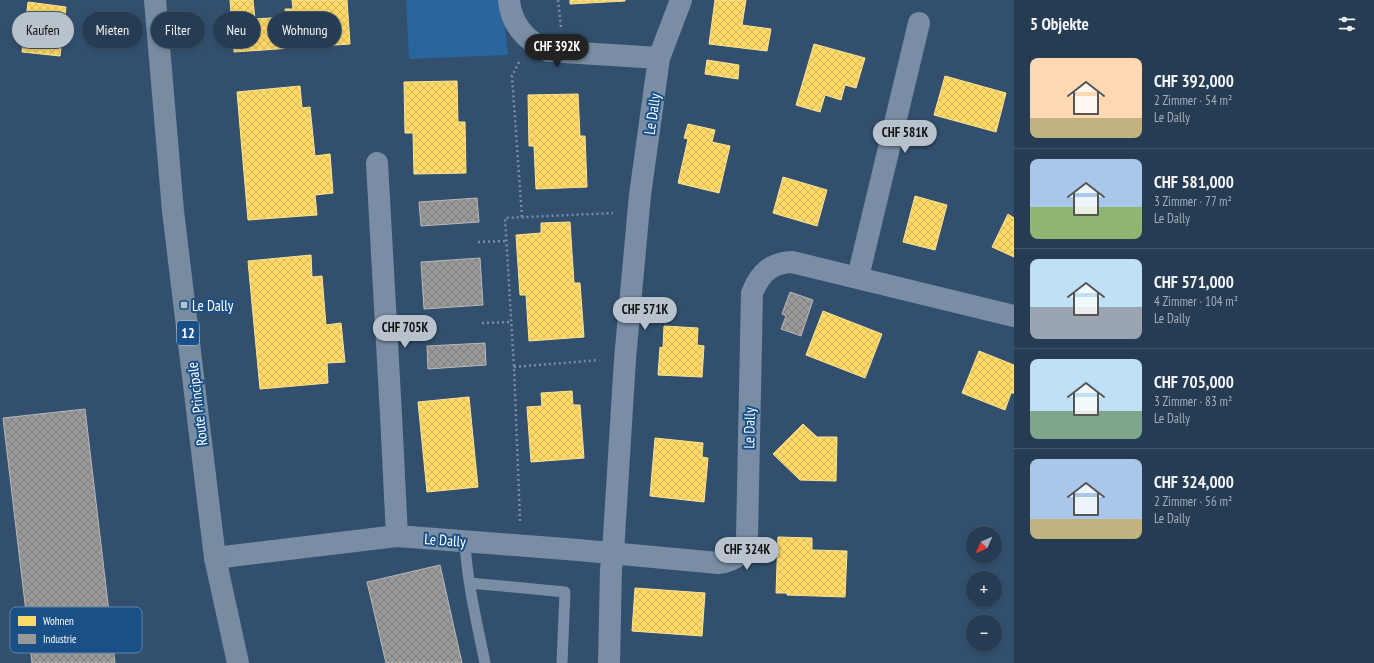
<!DOCTYPE html>
<html lang="de">
<meta charset="utf-8">
<style>
:root{--surface:#263c52;--page:#2e4359;--text:#f1f3f6;--muted:#a4adb8;--line:#425669;--accent:#b7c2cc}
body{margin:0;font-family:"PT Sans Narrow",sans-serif;background:var(--page);color:var(--text);height:100vh;display:flex;flex-direction:column;font-size:15px;white-space:nowrap}
*{box-sizing:border-box;margin:0}
p{font-size:13px;color:var(--muted)}
.icon{flex:none;width:22px;height:22px;fill:none;stroke:currentColor;stroke-width:2;stroke-linecap:round;stroke-linejoin:round}
.map{position:relative;flex:1;overflow:hidden}
.panel{display:flex;flex-direction:column;background:var(--surface);width:360px}
.panel>*{flex:none}
.banner{position:absolute;left:12px;top:12px;width:380px;height:36px;display:flex;gap:8px}
.needle{width:26px;rotate:225deg}
.controls{position:absolute;left:966px;top:527px;display:grid;gap:8px}
.controls a{display:grid;place-items:center;width:36px;height:36px;border-radius:50%;background:var(--surface);box-shadow:0 2px 6px #0003,0 0 0 1px var(--line);font-size:20px}
.price{position:absolute;translate:-50% -34px;padding:0 9px;border-radius:14px;background:var(--accent);color:#111;font-size:13px;line-height:26px;filter:drop-shadow(0 1px 2px #0008)}
.price::after{content:'';position:absolute;left:50%;top:24px;width:12px;height:9px;margin-left:-6px;background:inherit;clip-path:polygon(0 0,100% 0,50% 100%)}
.price.active{background:#222;color:#fff}
ul{padding:0;list-style:none}
li{display:flex;align-items:center;gap:12px;height:100px;padding:0 16px}
li+li{border-top:1px solid var(--line)}
li span{display:grid;place-items:center;flex:none;width:112px;height:80px;border-radius:8px;color:#555}
li>.icon{margin-inline-start:auto}
span .icon{width:48px;height:48px;fill:#fffc;stroke-width:1}
li b{font-size:17px}
h2{display:flex;justify-content:space-between;align-items:center;height:48px;padding:0 16px;font-size:17px}
.chip{padding:0 14px;border-radius:18px;background:var(--surface);box-shadow:0 2px 6px #0003,0 0 0 1px var(--line);font-size:14px;line-height:36px}
.chip.active{background:var(--accent);color:#111}
main{display:flex;flex:1;min-height:0}
.map>svg:first-child{display:block}
.green{fill:#2a659d}
.homes{fill:url(#homes-cross-hatch);stroke:#ffe494}
.industry{fill:url(#industry-cross-hatch);stroke:#b8b8b8}
.lines{fill:none;stroke-linecap:round;stroke-linejoin:round}
.path{stroke:#798ea4;stroke-width:2.5;stroke-dasharray:2 3;stroke-linecap:butt}
.service{stroke:#798ea4;stroke-width:11}
.minor{stroke:#798ea4;stroke-width:22}
.primary{stroke:#788ca1;stroke-width:22}
.poi-dot{fill:#b7c2cc;stroke:#195087;stroke-width:1.5}
.labels{text-anchor:middle;dominant-baseline:central;stroke-width:4;stroke-linejoin:round;paint-order:stroke}
.shield{fill:#195087;stroke:#bacadb;stroke-width:1}
.shield-label{font-size:14px;font-weight:bold;fill:#fff}
.street-label{font-size:15px;fill:#fff;stroke:#195087}
.poi-label{font-size:15px;fill:#fff;stroke:#195087;text-anchor:start}
.key{fill:#195087;stroke:#5e84ab;stroke-width:1}
.key-label{font-size:11px;fill:#fff}
</style>
<main>
<div class="map">
<svg width="1014" height="663" viewBox="0 0 1014 663">
<defs>
<pattern id="homes-cross-hatch" width="8" height="8" patternUnits="userSpaceOnUse"><rect width="8" height="8" fill="#ffd966"/><path d="M0 0l8 8M0 8l8-8" fill="none" stroke="#d2b660"/></pattern>
<pattern id="industry-cross-hatch" width="8" height="8" patternUnits="userSpaceOnUse"><rect width="8" height="8" fill="#999"/><path d="M0 0l8 8M0 8l8-8" fill="none" stroke="#7e7e7e"/></pattern>
</defs>
<rect width="100%" height="100%" fill="#32506e"/>
<!-- green -->
<path class="green" d="M406 0H502L508 55 409 59Z"/>
<!-- homes -->
<path class="homes" d="M230 0H253L255 19 286 17 285 9H293L292 0H347L350 44 234 52Z
M570 0H625V1L570 4Z
M715 0H746L742 25 771 29 767 51 709 44Z
M28 2 66 7 60 56 22 52Z
M814 44 865 58 856 88 845 85 841 100 825 95 820 112 796 105Z
M707 60 739 65 738 79 705 74Z
M945 76 1006 93 996 132 934 115Z
M457 81 458 122H465L466 173 414 174 413 133H405L404 82Z
M300 86 302 108 310 107 315 156 330 154 333 193 315 195 317 215 248 220 237 92Z
M578 94 580 136H585L587 187 536 189 534 146H529L528 95Z
M688 124 715 130 712 142 730 146 719 193 678 183 688 139 684 138Z
M783 177 827 190 817 226 773 213Z
M915 196 947 205 935 250 903 242Z
M1008 214 1014 218V257L992 247Z
M570 222 574 283H580L584 337 529 341 526 295H520L516 235 541 233V223Z
M311 255 312 277 322 276 326 325 341 323 345 362 327 363 328 383 260 389 248 261Z
M823 311 882 334 865 378 806 355Z
M664 326 698 328 697 345 704 346 702 377 658 375 660 347 663 348Z
M979 351 1014 365V393H1011L1005 410 962 393Z
M572 391 573 405H580L584 458 531 462 527 407 542 406 541 393Z
M469 397 478 487 427 492 418 402Z
M803 424 817 437H837L836 481 800 480 773 454Z
M655 438 703 443 702 457 708 458 704 502 650 496Z
M778 537 812 538V550L847 551 845 597 787 595V593H776Z
M635 588 705 593 702 636 632 631Z"/>
<!-- industry -->
<path class="industry" d="M477 198 479 222 421 226 419 202Z
M480 258 483 305 424 309 421 262Z
M790 292 813 300 801 336 781 329 786 316 782 314Z
M485 343 486 365 428 369 427 346Z
M85 409 115 663H32L3 418Z
M440 565 462 663H386L367 582Z"/>
<g class="lines">
<!-- path -->
<path class="path" d="M558 0 561 27
M519 62 512 76 522 217
M478 242 506 241
M482 323 511 322
M514 367 599 360
M520 521 514 367 505 218 613 213"/>
<!-- service -->
<path class="service" d="M465 542C467 582 477 623 485 663
M470 583 565 592 562 663"/>
<!-- minor -->
<path class="minor" d="M509 0C511 24 526 41 548 51L659 58
M377 163 391 415 397 536
M858 277 919 23
M215 558 397 536 578 550 718 563C737 561 742 554 747 537L752 293C760 273 771 263 792 262L1014 316
M609 663 611 569 613 553 625 359 640 195 659 58 681 0"/>
<!-- primary -->
<path class="primary" d="M155 0 173 211 215 558 238 663"/>
</g>
<!-- markers -->
<rect class="poi-dot" x="180" y="301" width="8" height="8" rx="2"/>
<g class="labels">
<!-- shield labels -->
<rect class="shield" x="177" y="321" width="22" height="24" rx="3"/>
<g class="shield-label">
<text x="188" y="333">12</text>
</g>
<!-- street labels -->
<g class="street-label">
<text transform="translate(652 114) rotate(-82)">Le Dally</text>
<text transform="translate(197 404) rotate(-97)">Route Principale</text>
<text transform="translate(749 428) rotate(-89)">Le Dally</text>
<text transform="translate(445 540) rotate(4)">Le Dally</text>
</g>
<!-- poi labels -->
<g class="poi-label">
<text x="192" y="305">Le Dally</text>
</g>
</g>
<!-- legend -->
<rect x="10" y="607" width="132" height="46" rx="6" class="key"/>
<rect x="18" y="616" width="18" height="10" fill="#ffd966"/>
<rect x="18" y="634" width="18" height="10" fill="#999"/>
<g class="key-label">
<text x="43" y="625">Wohnen</text>
<text x="43" y="643">Industrie</text>
</g>
</svg>
<div class="controls">
<a><svg class="needle" viewBox="-14 -14 28 28"><path d="M0-13l5 13h-10z" fill="#e53935"/><path d="M0 13l5-13h-10z" fill="#a4adb8"/></svg></a>
<a>+</a>
<a>−</a>
</div>
<b class="price active" style="left:557px;top:68px">CHF 392K</b>
<b class="price" style="left:905px;top:154px">CHF 581K</b>
<b class="price" style="left:645px;top:331px">CHF 571K</b>
<b class="price" style="left:405px;top:349px">CHF 705K</b>
<b class="price" style="left:747px;top:571px">CHF 324K</b>
<div class="banner">
<a class="chip active">Kaufen</a>
<a class="chip">Mieten</a>
<a class="chip">Filter</a>
<a class="chip">Neu</a>
<a class="chip">Wohnung</a>
</div>
</div>
<section class="panel">
<h2>5 Objekte<svg class="icon" aria-label="filters" viewBox="0 0 24 24"><path d="M4 7h16M4 17h16"/><circle cx="9" cy="7" r="2"/><circle cx="15" cy="17" r="2"/></svg></h2>
<ul>
<li><span style="background:linear-gradient(#ffd9b3 75%,#c2b280 0)"><svg class="icon" aria-label="home" viewBox="0 0 24 24"><path d="M3 11l9-7 9 7M6 9v11h12V9"/></svg></span><div><b>CHF 392,000</b><p>2 Zimmer · 54 m²</p><p>Le Dally</p></div></li>
<li><span style="background:linear-gradient(#a9c7e8 60%,#8fb573 0)"><svg class="icon" aria-label="home" viewBox="0 0 24 24"><path d="M3 11l9-7 9 7M6 9v11h12V9"/></svg></span><div><b>CHF 581,000</b><p>3 Zimmer · 77 m²</p><p>Le Dally</p></div></li>
<li><span style="background:linear-gradient(#bfe0f5 60%,#9aa5b1 0)"><svg class="icon" aria-label="home" viewBox="0 0 24 24"><path d="M3 11l9-7 9 7M6 9v11h12V9"/></svg></span><div><b>CHF 571,000</b><p>4 Zimmer · 104 m²</p><p>Le Dally</p></div></li>
<li><span style="background:linear-gradient(#bfe0f5 65%,#7fa58c 0)"><svg class="icon" aria-label="home" viewBox="0 0 24 24"><path d="M3 11l9-7 9 7M6 9v11h12V9"/></svg></span><div><b>CHF 705,000</b><p>3 Zimmer · 83 m²</p><p>Le Dally</p></div></li>
<li><span style="background:linear-gradient(#a9c7e8 75%,#c2b280 0)"><svg class="icon" aria-label="home" viewBox="0 0 24 24"><path d="M3 11l9-7 9 7M6 9v11h12V9"/></svg></span><div><b>CHF 324,000</b><p>2 Zimmer · 56 m²</p><p>Le Dally</p></div></li>
</ul>
</section>
</main>
